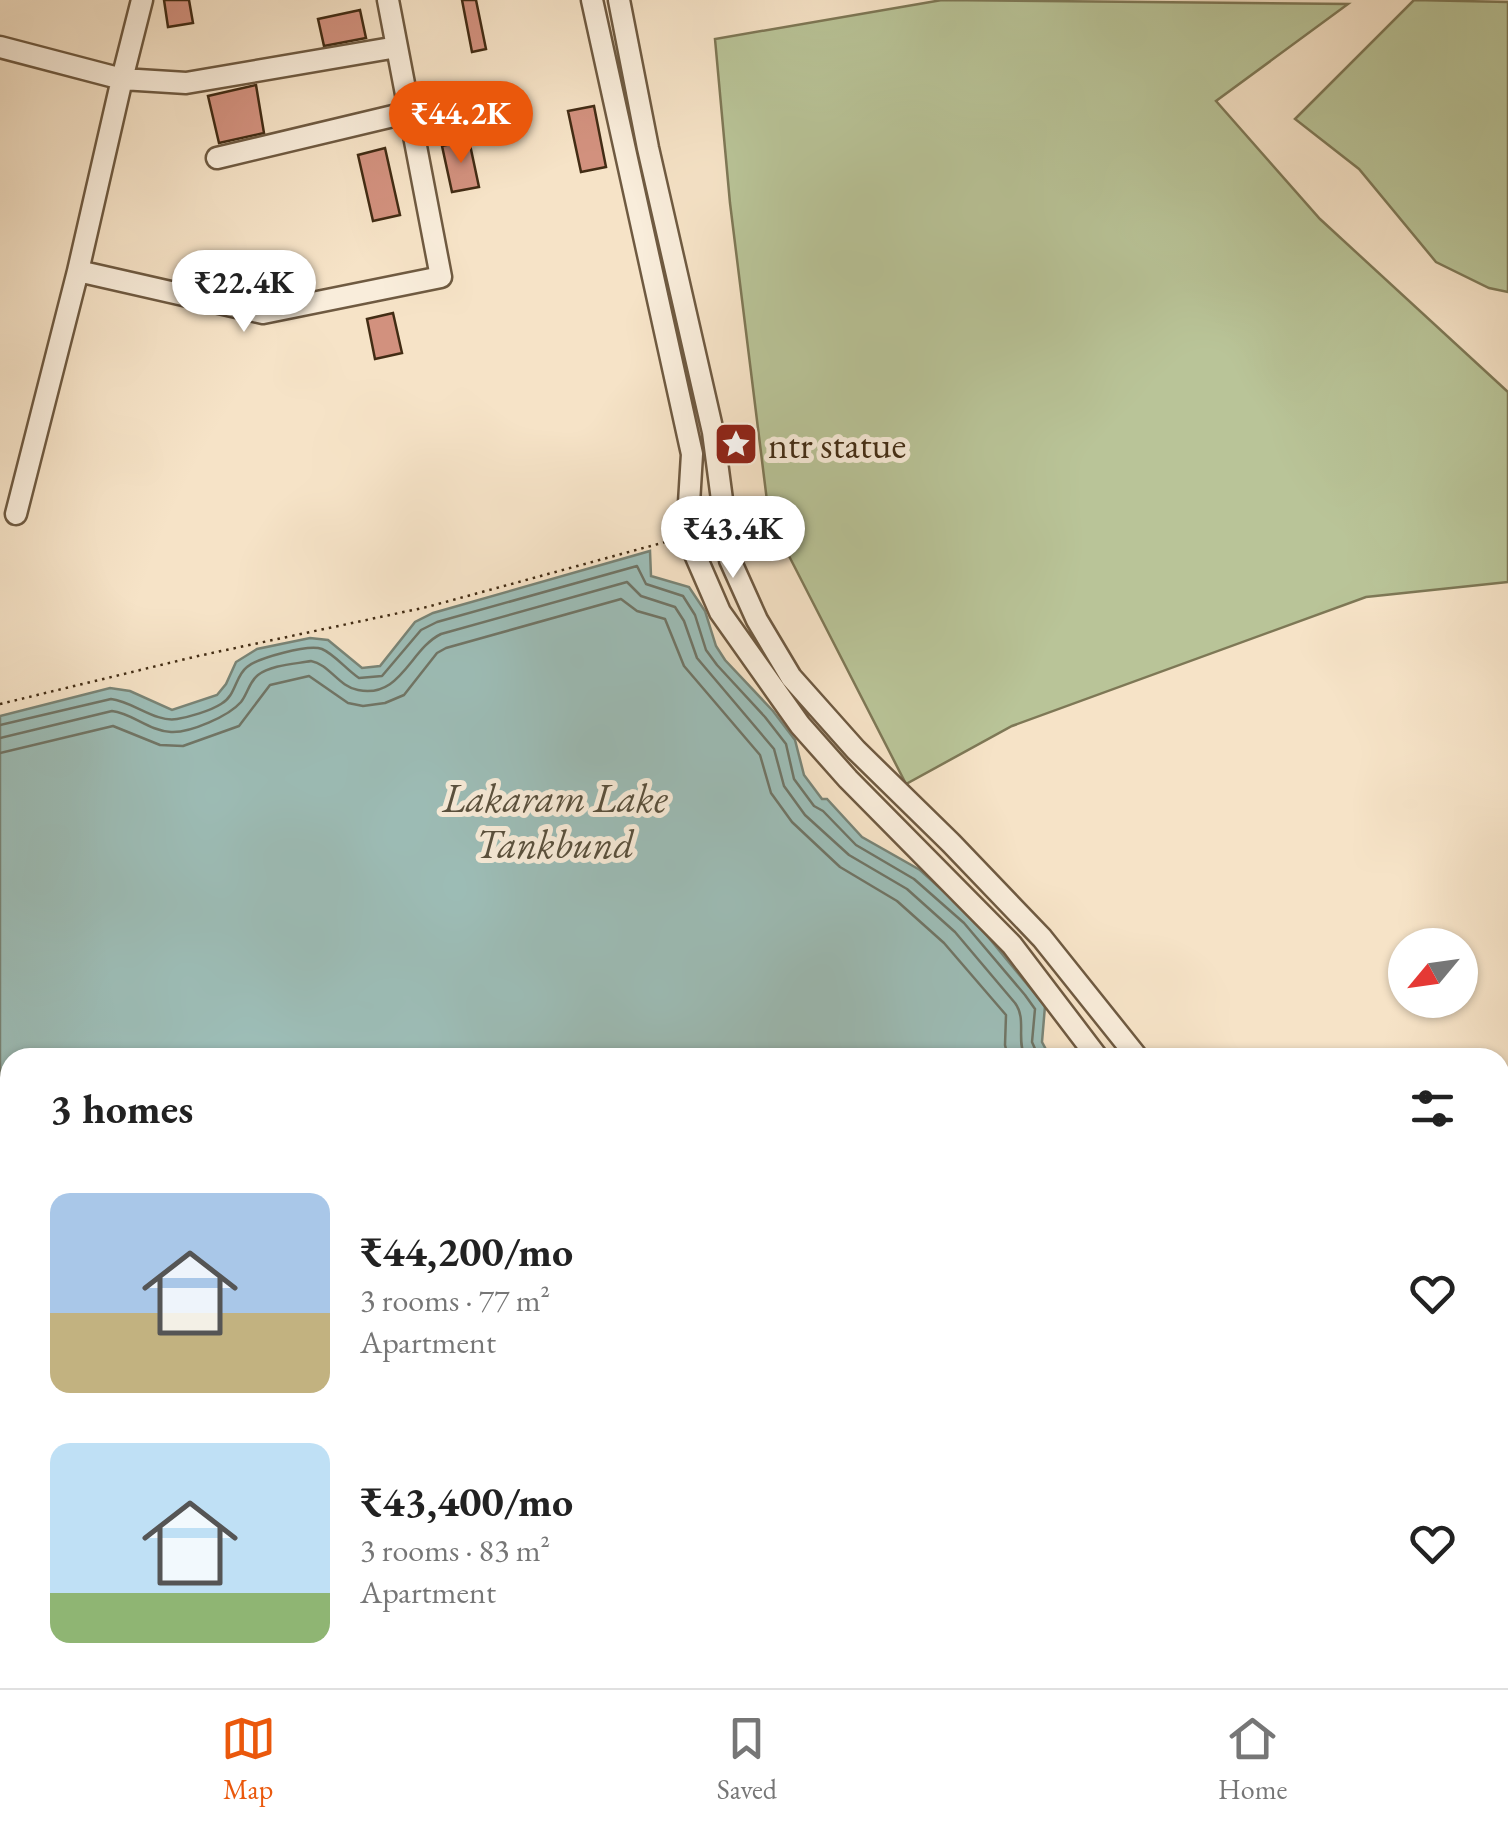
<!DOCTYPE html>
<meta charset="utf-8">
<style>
:root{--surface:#fff;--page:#f2f2f2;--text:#222;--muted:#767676;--line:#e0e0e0;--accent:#ea580c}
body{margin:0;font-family:"EB Garamond",serif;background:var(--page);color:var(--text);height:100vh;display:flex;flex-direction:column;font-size:38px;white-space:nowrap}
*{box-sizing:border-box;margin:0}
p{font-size:32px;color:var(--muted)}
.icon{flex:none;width:55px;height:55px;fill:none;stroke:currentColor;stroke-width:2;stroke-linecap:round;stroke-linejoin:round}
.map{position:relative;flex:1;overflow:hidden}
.panel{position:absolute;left:0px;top:1048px;width:1510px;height:642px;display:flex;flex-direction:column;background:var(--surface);border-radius:30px 30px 0 0;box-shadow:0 2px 8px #0004}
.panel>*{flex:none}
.needle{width:65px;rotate:241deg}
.fabs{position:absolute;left:1388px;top:928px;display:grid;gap:20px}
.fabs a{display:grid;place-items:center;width:90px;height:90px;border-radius:50%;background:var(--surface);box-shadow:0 2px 8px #0004;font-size:50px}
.price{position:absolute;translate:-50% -85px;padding:0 22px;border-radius:35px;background:#fff;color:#222;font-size:32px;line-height:65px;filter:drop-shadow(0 2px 5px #0008)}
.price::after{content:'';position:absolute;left:50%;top:60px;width:30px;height:22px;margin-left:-15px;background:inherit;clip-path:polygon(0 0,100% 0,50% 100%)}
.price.selected{background:var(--accent);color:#fff}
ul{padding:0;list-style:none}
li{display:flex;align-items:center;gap:30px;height:250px;padding:0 50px}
li span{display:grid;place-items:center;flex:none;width:280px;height:200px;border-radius:20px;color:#555}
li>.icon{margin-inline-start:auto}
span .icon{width:120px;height:120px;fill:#fffc;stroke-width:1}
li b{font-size:42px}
h2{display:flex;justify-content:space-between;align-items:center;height:120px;padding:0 50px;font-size:42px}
.tabs{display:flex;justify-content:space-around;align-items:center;height:140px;border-top:2px solid var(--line);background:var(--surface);font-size:28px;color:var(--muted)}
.tabs a{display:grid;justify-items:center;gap:5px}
.tabs .selected{color:var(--accent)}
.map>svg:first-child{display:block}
.green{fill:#b9c498;stroke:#7e7856;stroke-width:2.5}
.water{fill:#9dbeb8;stroke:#798476;stroke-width:2.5}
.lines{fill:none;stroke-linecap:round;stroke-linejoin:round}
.shore{stroke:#707566;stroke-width:2.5}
.building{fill:#d2917e;stroke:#422c14;stroke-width:2.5}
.minor-casing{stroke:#6f5a41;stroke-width:25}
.path{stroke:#422c14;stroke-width:2.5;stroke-dasharray:2.5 5;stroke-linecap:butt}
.minor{stroke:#f9eddb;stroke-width:20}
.labels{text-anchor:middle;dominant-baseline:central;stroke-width:10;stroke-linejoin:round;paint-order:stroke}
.poi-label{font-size:38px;fill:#422c14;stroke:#f9eddb;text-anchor:start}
.water-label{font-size:40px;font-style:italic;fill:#59503d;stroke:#f9eddb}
</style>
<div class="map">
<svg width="1508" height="1688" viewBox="0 0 1508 1688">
<rect width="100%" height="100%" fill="#f6e3c7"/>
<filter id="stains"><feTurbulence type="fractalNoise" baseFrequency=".002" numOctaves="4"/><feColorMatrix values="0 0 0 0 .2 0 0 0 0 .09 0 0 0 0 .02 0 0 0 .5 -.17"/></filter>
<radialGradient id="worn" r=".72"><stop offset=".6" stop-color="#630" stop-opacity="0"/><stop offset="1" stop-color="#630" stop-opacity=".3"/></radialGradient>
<!-- green -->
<path class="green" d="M942 0 1348 4 1216 101 1320 219 1508 392V582L1366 597 1012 726 906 784 769 517 730 203 715 39Z
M1414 0 1508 2V292L1489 288 1436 262 1359 169 1295 119Z
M0 1218 10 1232V1420L0 1406Z
M137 1680H315L317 1688H138Z"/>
<!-- water -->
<path class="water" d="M650 551 651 576 689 587 705 611 716 646 725 660 773 711 795 740 804 775 822 799H827L862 837 920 870 971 916 1045 1006 1042 1042 1050 1057 10 1058V1168L0 1152V716L110 688 130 691 172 710 217 695 226 684 236 662 257 649 310 638 328 640 362 668 380 666 415 622 433 613Z
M1500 1485 1508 1492V1688H1023L1012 1680H1500Z"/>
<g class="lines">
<!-- shore -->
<path class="shore" d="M0 725 111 699C132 701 156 723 177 719 189 717 210 711 221 704 236 696 235 676 247 667 258 658 308 644 322 649 334 654 347 670 359 678L382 676 421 630 437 622 637 566 646 584 683 596 695 615 706 650 717 665 765 717 786 744 794 779 814 806 823 811 856 845 914 879 964 923 1025 995 1035 1009 1032 1042 1039 1058
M0 738 112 711C132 713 149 731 171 732 190 733 229 716 241 702 248 693 249 682 258 675 271 665 295 664 311 661 329 664 339 687 358 690 401 699 410 649 441 634L627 582 641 596 675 607 684 621 697 658 774 749 784 786 805 815 849 855 907 889 955 932 1015 1003C1027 1019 1016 1039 1025 1058
M0 753 113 726 160 745 183 746 239 726 270 685 309 676 348 703 363 706 385 703 404 695 437 653 446 648 621 599 637 611 665 619 684 666 760 755 771 793 792 822 840 867 897 901 944 943 1006 1015 1005 1045 1008 1058"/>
</g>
<!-- building -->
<path class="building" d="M164 0H189L193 23 168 27Z
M462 0H476L486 49 472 52Z
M360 10 366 38 324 46 318 19Z
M256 85 264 133 219 143 208 96Z
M594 106 606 167 581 172 568 111Z
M469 140 479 187 452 192 442 146Z
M385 148 400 215 373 221 358 155Z
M393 313 402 353 375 359 367 319Z"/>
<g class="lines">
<defs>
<path id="minor" d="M142 0 122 79 186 83 397 47
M592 0 692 454 687 536 720 612 800 725 848 779 1012 945 1098 1058
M619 0 648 148 713 432 730 560 757 620 791 677 856 750 951 843 1042 938 1138 1058
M0 47 122 79 78 271 263 313 441 277 388 0
M217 158 410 112
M16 514 78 271
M1500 1417 1508 1424
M1500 1440 1508 1447"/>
</defs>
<!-- minor casing -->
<use href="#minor" class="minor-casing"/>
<!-- path -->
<path class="path" d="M0 704 198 656 427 607 669 541
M0 1177 10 1192
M992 1680 1002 1688"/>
<!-- minor -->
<use href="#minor" class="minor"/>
</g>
<!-- icons -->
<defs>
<symbol id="sight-square" viewBox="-11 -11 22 22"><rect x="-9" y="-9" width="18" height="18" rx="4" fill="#8f2418" stroke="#f9eddb"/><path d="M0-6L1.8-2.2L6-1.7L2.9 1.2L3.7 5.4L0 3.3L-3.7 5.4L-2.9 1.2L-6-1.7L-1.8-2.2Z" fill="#fff"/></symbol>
</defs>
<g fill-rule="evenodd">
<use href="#sight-square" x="711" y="419" width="50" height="50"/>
</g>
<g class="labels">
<!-- poi labels -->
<g class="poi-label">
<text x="768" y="444">ntr statue</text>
</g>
<!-- water labels -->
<g class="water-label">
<text x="555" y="798">Lakaram Lake<tspan x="555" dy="46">Tankbund</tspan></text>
</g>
</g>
<rect width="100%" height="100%" filter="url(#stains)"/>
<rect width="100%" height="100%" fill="url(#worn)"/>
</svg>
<div class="fabs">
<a><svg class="needle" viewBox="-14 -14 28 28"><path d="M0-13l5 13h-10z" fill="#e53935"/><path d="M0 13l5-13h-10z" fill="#767676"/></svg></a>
</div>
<b class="price selected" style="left:461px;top:166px">₹44.2K</b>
<b class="price" style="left:244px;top:335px">₹22.4K</b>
<b class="price" style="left:733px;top:581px">₹43.4K</b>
<section class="panel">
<h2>3 homes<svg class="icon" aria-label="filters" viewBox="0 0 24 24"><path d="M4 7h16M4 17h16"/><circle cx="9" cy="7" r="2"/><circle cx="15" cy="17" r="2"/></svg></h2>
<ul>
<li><span style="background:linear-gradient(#a9c7e8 60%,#c2b280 0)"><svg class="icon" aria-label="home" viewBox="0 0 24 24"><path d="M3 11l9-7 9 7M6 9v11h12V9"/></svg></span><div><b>₹44,200/mo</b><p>3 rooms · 77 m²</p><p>Apartment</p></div><svg class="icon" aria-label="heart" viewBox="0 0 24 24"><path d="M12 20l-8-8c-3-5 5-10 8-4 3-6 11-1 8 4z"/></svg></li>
<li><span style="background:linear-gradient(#bfe0f5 75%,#8fb573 0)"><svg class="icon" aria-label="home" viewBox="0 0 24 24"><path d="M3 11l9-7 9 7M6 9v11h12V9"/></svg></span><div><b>₹43,400/mo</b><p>3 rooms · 83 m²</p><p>Apartment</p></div><svg class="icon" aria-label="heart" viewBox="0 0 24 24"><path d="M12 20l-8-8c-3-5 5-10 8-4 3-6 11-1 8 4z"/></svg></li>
</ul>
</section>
</div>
<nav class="tabs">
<a class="selected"><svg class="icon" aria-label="map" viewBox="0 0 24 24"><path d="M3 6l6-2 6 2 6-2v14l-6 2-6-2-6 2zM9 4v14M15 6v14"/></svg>Map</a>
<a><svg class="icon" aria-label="saved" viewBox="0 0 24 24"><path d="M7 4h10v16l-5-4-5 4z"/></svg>Saved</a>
<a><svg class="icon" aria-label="home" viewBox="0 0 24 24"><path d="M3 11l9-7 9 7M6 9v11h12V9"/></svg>Home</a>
</nav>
